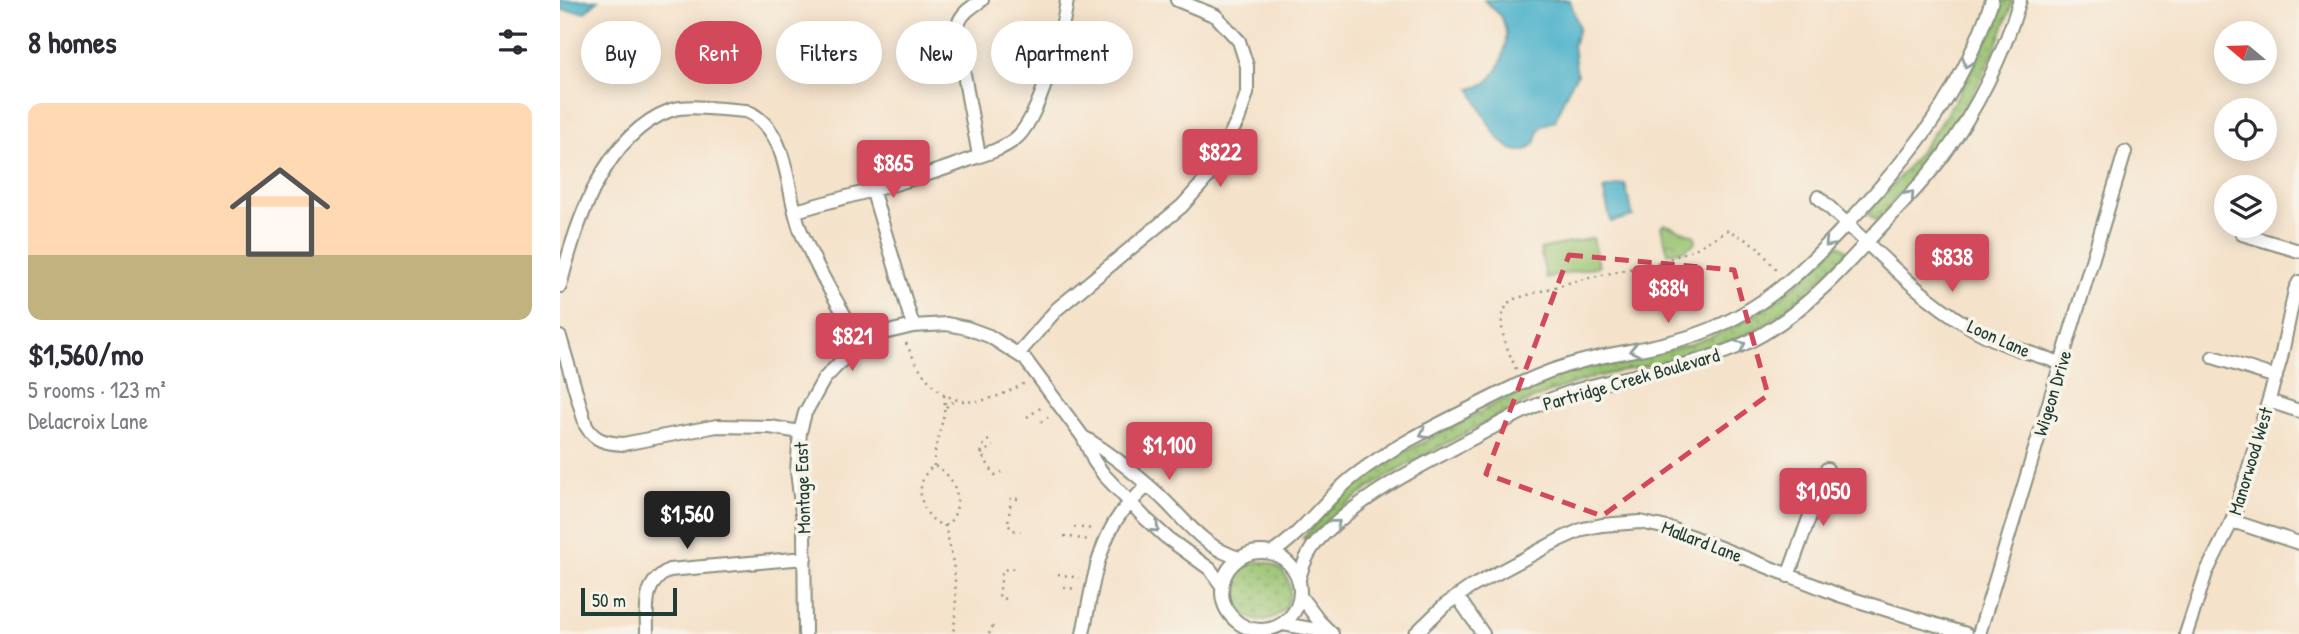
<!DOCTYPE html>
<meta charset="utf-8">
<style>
:root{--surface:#fff;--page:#f7f7f7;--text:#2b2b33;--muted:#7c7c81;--line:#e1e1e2;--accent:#d1495b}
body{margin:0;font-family:"Patrick Hand",sans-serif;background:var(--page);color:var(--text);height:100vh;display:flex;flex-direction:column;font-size:26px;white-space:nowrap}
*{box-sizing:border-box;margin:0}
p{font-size:23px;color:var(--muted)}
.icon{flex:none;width:38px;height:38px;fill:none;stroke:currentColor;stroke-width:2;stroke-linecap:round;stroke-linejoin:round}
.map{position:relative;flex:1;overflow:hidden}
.drawer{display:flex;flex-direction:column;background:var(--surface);width:560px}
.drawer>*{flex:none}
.hud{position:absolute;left:21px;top:21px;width:665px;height:63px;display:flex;gap:14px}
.needle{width:46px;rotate:289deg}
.buttons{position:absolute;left:1654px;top:21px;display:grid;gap:14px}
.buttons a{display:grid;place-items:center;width:63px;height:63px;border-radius:50%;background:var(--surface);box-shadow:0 4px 18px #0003;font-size:35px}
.scale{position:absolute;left:21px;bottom:18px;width:96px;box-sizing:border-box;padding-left:7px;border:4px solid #1f3d34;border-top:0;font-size:19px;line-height:24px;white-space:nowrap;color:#1f3d34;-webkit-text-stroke:5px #f7f3e8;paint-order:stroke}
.price{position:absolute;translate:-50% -60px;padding:0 16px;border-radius:7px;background:var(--accent);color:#fff;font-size:23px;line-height:46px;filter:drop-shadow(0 2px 4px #0008)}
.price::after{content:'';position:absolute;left:50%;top:42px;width:21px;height:16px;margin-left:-10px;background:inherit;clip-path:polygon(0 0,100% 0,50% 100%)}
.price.on{background:#222;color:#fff}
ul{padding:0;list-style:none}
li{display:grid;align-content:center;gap:14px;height:371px;padding:0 28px}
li+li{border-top:2px solid var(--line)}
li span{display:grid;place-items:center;height:217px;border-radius:14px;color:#555}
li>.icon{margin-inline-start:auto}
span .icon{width:126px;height:126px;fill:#fffc;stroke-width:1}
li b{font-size:30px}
h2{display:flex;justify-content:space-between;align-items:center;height:84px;padding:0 28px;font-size:30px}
.chip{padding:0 24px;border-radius:32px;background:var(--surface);box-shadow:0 4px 18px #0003;font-size:24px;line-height:63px}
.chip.on{background:var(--accent);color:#fff}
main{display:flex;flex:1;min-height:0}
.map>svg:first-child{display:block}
.grass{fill:url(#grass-dots);stroke:#5b7f51;stroke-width:2}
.park{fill:url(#park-crowns);stroke:#5b7f51;stroke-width:2}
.pitch{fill:#97c16e;stroke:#5b7f51;stroke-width:2}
.water{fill:#4bb1ca;stroke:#35777f;stroke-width:2}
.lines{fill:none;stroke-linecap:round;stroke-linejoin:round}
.minor-casing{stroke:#8a907f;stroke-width:16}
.path{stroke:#8a907f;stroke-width:2.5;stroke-dasharray:2 5;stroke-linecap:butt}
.minor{stroke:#fff;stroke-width:12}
.oneway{stroke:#8f9e9a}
.marked{fill:none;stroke:#d1495b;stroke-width:5;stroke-dasharray:14 9;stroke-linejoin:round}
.labels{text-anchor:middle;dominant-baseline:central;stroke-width:7;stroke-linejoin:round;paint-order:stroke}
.street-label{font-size:19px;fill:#1f3d34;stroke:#f7f3e8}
</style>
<main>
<section class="drawer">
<h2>8 homes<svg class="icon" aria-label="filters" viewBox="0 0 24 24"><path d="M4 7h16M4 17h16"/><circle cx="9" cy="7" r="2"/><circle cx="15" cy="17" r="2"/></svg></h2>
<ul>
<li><span style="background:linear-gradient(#ffd9b3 70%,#c2b280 0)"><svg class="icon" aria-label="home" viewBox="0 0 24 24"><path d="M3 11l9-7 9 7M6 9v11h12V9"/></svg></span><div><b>$1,560/mo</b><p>5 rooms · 123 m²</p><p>Delacroix Lane</p></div></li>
</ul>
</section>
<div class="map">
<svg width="1739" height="634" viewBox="0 0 1739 634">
<defs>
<pattern id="grass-dots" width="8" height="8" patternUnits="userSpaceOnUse" patternTransform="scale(1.75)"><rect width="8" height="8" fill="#97c16e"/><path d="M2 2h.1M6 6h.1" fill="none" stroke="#7b9e5b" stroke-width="1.8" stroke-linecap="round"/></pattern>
<pattern id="park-crowns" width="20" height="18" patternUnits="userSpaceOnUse" patternTransform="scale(1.75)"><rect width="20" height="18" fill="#97c16e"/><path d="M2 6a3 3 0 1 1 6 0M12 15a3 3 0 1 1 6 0" fill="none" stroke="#7b9e5b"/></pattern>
</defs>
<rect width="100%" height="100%" fill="#f7f3e8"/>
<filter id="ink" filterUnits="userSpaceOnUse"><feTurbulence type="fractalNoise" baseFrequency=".0143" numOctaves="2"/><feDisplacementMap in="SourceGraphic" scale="14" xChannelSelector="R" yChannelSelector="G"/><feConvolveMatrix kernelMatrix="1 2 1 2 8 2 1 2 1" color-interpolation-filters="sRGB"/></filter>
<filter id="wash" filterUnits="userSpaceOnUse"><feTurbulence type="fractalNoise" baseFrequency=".00686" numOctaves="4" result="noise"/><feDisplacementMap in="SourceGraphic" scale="28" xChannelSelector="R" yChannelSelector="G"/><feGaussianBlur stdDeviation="1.57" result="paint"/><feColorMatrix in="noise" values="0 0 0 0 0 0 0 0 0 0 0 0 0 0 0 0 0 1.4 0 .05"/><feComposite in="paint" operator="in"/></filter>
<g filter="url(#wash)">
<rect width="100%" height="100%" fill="#f5e2ca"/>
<!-- grass -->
<path class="grass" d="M1440 0H1453C1426 90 1378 153 1316 221L1307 213C1367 150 1414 83 1440 0Z
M1278 244 1288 251C1254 286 1221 320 1175 340 1126 362 1073 366 1021 381 978 394 940 415 900 436 851 462 782 498 748 542L743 538C757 522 771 506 787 492 822 462 864 442 905 420 931 406 958 391 986 380 1024 365 1065 360 1104 351 1179 334 1227 299 1278 244Z
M672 591a29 29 0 1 1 58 0a29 29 0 1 1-58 0Z"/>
<!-- park -->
<path class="park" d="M1104 224 1133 235 1136 238 1135 243 1124 250 1108 253 1101 227Z"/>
<!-- pitch -->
<path class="pitch" d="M1033 238 1039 266 986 278 980 249Z"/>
<!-- water -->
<path class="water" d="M0 0H38L25 12 0 10Z
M924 0H1010L1019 28 1013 45 1017 75C1007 89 1001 105 995 121 967 129 985 136 971 147 944 168 920 106 911 89 916 87 923 86 927 82 943 69 953 34 940 16 936 10 929 5 924 0Z
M1065 184 1073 216 1051 222 1043 189Z"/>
</g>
<g filter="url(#ink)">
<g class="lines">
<defs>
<path id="minor" d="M419 156C416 136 394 33 399 22 403 12 413 6 422 0
M312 189 353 326
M1258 197C1307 241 1353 293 1410 327 1438 344 1470 353 1501 363
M236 211C294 194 355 181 411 159 426 154 443 149 455 139 479 121 503 30 507 0
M1682 234 1739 251
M0 286C16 223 44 135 111 110 129 104 166 110 186 111 232 130 225 196 242 234 259 273 280 308 302 344
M0 337 26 426C35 441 46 443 63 444L157 426 210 427 240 432
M458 354 497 309 622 206 647 178 678 120 687 93V66L679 41 656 16 617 0
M1653 357 1716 377
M1709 401 1739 411
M523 437C551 453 576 474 600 496 625 520 645 549 680 558
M1672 521 1739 543
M662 591a39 39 0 1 1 78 0a39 39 0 1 1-78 0Z
M712 553C743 533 764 500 793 477 836 443 890 419 939 394 966 380 994 368 1023 361 1062 351 1103 347 1141 333 1202 311 1244 270 1287 224 1354 152 1401 94 1432 0
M1228 576 1267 469
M739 579C743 563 751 546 764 534 806 493 864 464 915 437 946 420 977 403 1011 392 1076 371 1143 369 1203 334 1247 308 1282 270 1316 232 1339 207 1363 183 1383 156 1417 109 1443 56 1460 0
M740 596 759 621 772 634
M897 596 923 634
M723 624 768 632
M87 634C87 607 82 584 109 570L245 558
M245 634 244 529 237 471 240 432 245 413 264 379 291 351 324 333 353 326 387 324 407 328 429 336 465 359 523 437 534 461 544 475 585 518 606 537 650 569 662 586
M523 634C531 595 536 546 561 513 569 503 579 494 588 485
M855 634 885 605 911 587 1003 538 1023 529 1042 525 1080 522 1112 529 1279 595 1406 634
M1419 634 1565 152
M1626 634 1646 573 1672 521 1685 481 1721 358 1735 290 1739 282"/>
</defs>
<!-- minor casing -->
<use href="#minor" class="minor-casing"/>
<!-- path -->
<path class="path" d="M346 343C374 404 405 417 465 383
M956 369C947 347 932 321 951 300L1015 281 1101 262 1135 249 1168 230 1197 246 1218 272
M386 407 397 399
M467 417 482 407
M481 422 488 417
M429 440 424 443 421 454 435 475 442 472
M421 454 433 446
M374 466C373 442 388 418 384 395
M458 499 451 498 448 524 452 530 461 531
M385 526C406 511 398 475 374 466 351 480 360 520 385 526 395 564 399 596 393 634
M514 527 534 529
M504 536 529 540
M498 574 519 578
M504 587 516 589
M445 599 439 597 442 572 448 568 456 569
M429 634 432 627 438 629"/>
<!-- minor -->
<use href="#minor" class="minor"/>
</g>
<!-- one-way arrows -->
<defs><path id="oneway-chevron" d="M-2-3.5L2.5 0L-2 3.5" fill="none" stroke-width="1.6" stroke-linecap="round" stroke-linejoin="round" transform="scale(1.75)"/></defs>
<g class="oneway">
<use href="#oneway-chevron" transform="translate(1407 63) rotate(115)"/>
<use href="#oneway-chevron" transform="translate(1350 195) rotate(-48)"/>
<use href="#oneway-chevron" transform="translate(1269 243) rotate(133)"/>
<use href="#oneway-chevron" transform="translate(1181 345) rotate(-26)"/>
<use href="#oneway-chevron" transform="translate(1074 350) rotate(168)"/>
<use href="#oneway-chevron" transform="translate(864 434) rotate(152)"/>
<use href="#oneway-chevron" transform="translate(776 524) rotate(-39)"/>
<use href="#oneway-chevron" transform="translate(595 528) rotate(43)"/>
</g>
</g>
<!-- marked area -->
<path class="marked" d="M1009 255 1174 270 1208 395 1042 516 926 474Z"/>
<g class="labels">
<!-- street labels -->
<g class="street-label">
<text transform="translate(1439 338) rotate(24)">Loon Lane</text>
<text transform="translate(1071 379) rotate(-16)">Partridge Creek Boulevard</text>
<text transform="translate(1492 393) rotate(-73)">Wigeon Drive</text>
<text transform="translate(1690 461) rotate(-73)">Manorwood West</text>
<text transform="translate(242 488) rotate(-92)">Montage East</text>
<text transform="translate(1142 541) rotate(21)">Mallard Lane</text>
</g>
</g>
</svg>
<div class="buttons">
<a><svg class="needle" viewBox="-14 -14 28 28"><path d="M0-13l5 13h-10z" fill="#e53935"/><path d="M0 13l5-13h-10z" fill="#7c7c81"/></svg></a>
<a><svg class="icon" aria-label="locate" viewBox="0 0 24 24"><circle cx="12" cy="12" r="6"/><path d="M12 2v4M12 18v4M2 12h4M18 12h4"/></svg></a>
<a><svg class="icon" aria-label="layers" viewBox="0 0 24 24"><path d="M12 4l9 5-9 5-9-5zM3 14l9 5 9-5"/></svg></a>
</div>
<div class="scale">50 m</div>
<b class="price" style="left:660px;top:189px">$822</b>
<b class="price" style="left:333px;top:200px">$865</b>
<b class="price" style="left:1392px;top:294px">$838</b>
<b class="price" style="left:1108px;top:325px">$884</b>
<b class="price" style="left:292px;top:373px">$821</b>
<b class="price" style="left:609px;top:482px">$1,100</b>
<b class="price" style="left:1263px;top:528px">$1,050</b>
<b class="price on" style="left:127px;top:551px">$1,560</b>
<div class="hud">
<a class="chip">Buy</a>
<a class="chip on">Rent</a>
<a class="chip">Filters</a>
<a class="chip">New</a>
<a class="chip">Apartment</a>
</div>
</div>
</main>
